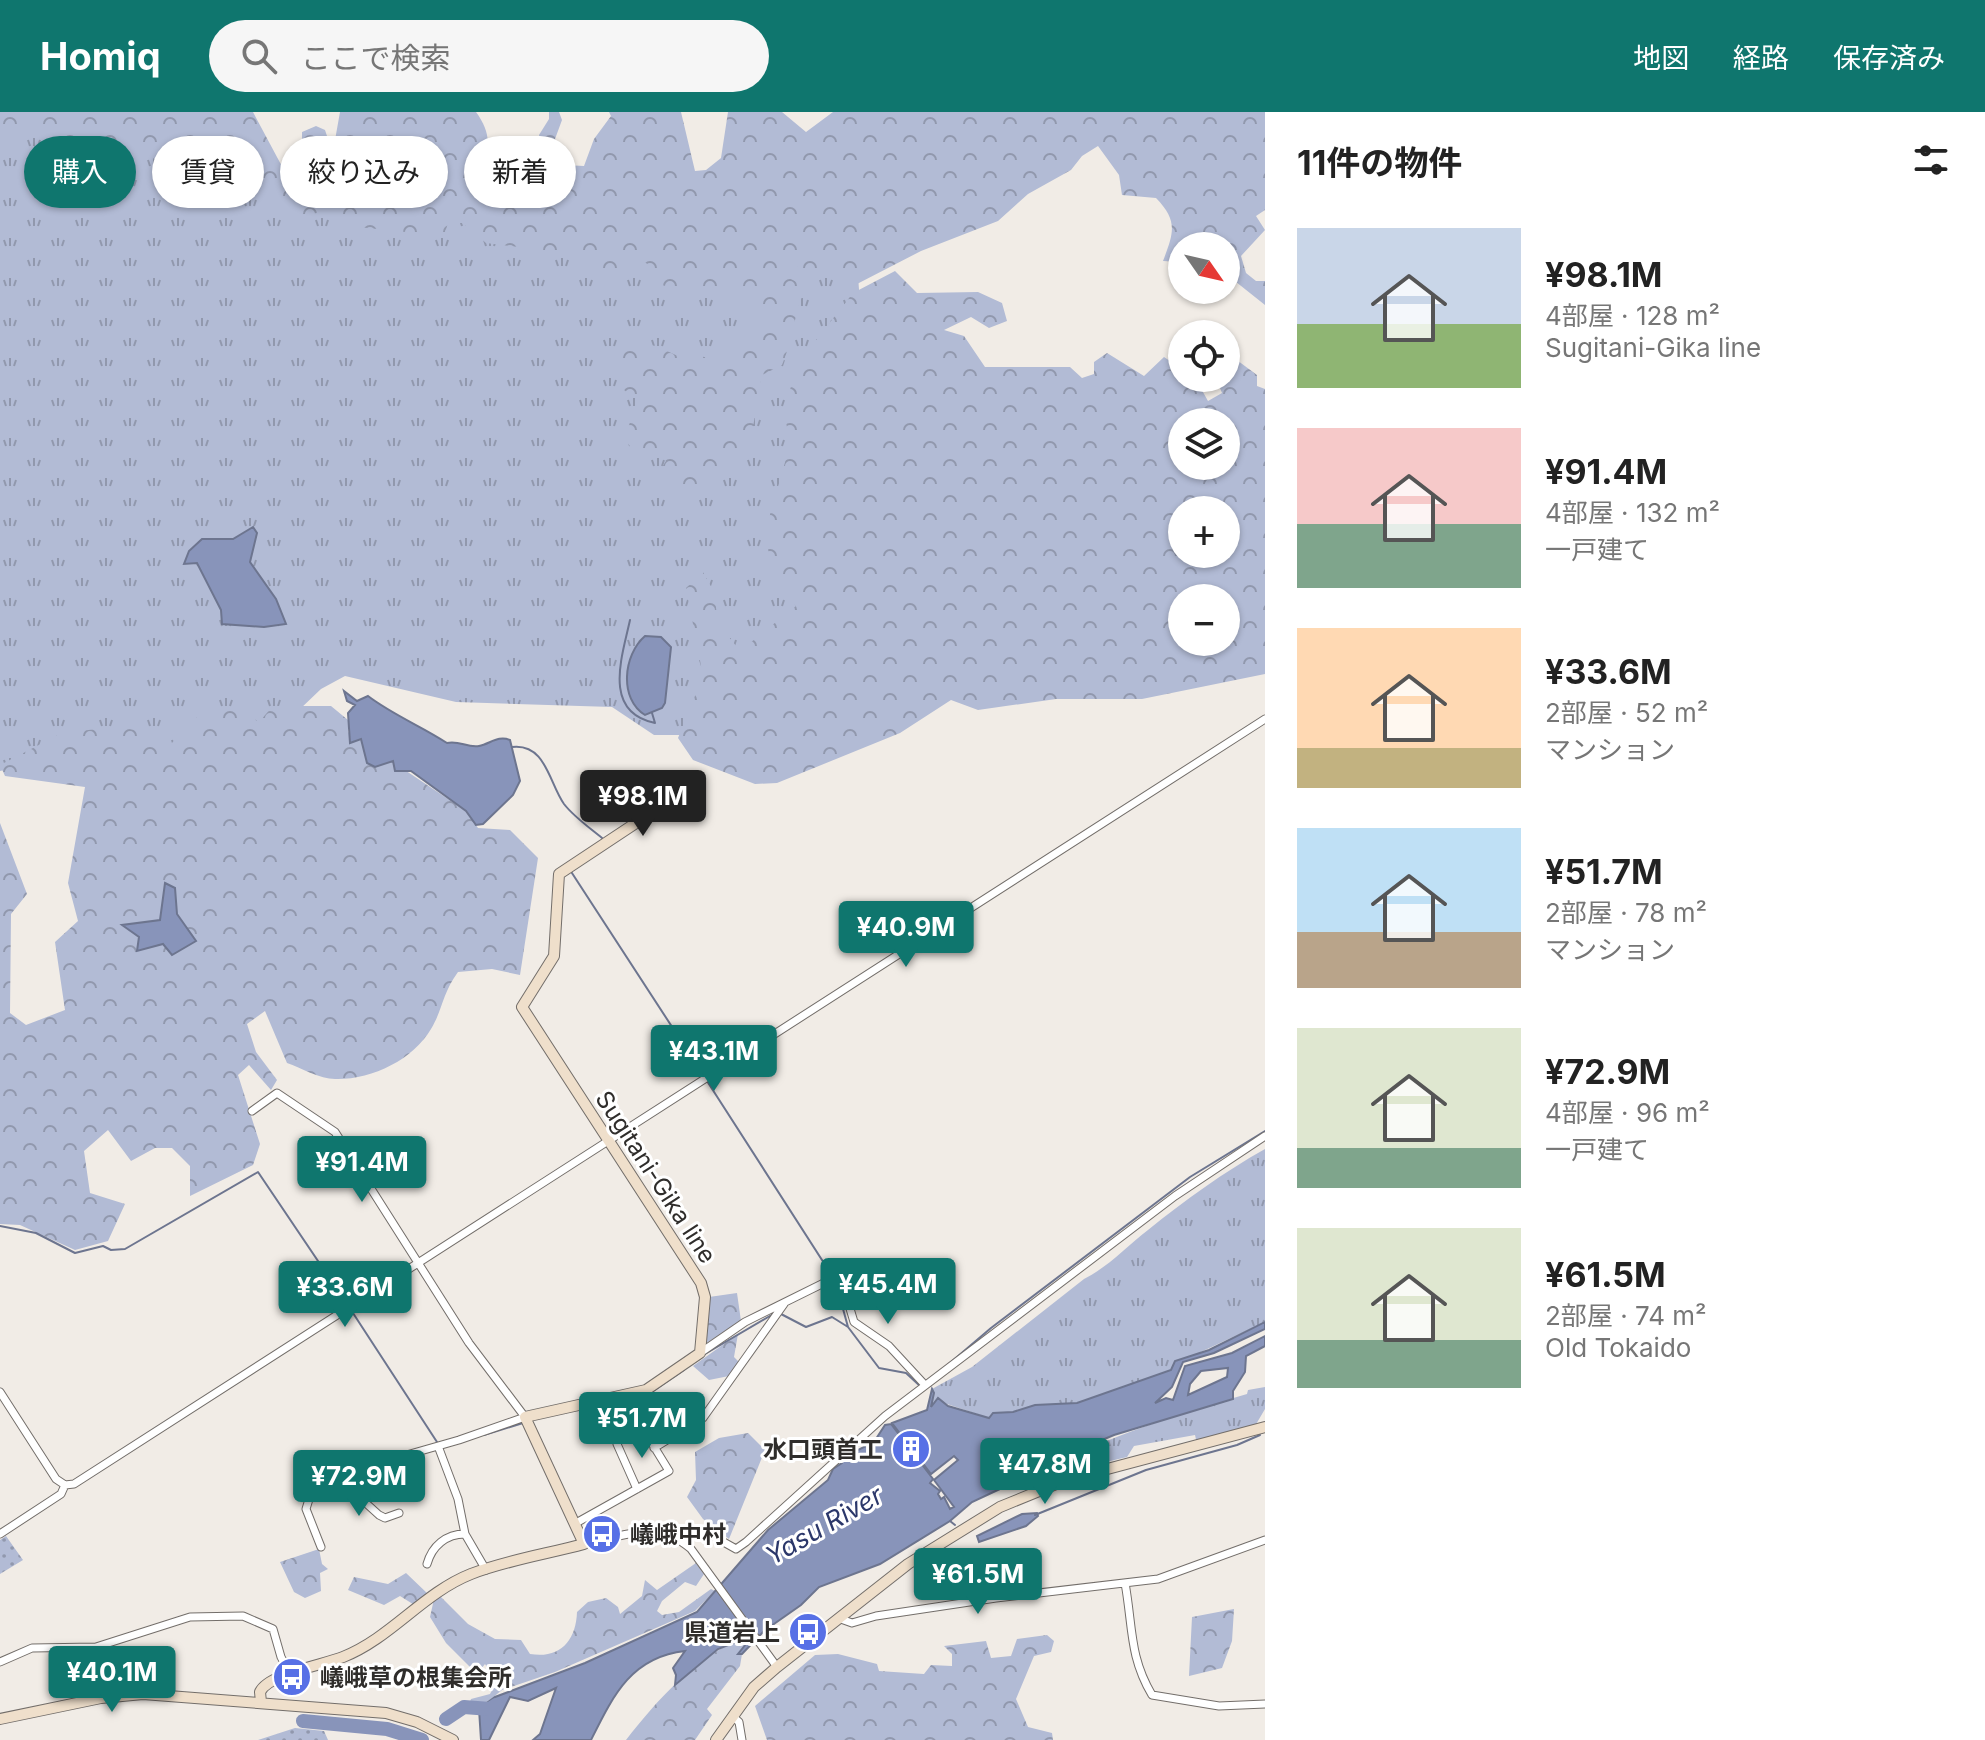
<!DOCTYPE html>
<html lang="ja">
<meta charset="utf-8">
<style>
:root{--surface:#fff;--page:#f6f6f6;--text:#222;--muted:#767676;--accent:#0f766e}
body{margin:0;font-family:Inter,"Noto Sans JP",sans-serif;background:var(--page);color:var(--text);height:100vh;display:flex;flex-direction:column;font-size:30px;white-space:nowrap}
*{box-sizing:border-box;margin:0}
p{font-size:26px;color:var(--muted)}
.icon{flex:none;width:44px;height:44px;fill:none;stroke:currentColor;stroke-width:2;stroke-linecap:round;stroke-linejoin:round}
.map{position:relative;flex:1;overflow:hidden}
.details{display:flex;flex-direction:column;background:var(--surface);width:720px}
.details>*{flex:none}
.banner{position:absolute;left:24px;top:24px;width:760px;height:72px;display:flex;gap:16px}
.needle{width:52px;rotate:124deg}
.controls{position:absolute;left:1168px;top:120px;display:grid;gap:16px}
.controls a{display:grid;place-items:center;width:72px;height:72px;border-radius:50%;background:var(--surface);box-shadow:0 2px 6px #0004;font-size:40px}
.price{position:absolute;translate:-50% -68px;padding:0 18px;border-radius:8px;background:var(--accent);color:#fff;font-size:26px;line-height:52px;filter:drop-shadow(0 2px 4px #0008)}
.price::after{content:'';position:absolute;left:50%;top:48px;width:24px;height:18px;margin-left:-12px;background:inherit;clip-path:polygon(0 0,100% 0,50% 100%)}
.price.selected{background:#222;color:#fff}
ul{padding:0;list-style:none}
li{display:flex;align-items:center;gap:24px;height:200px;padding:0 32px}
li span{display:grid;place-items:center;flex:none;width:224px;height:160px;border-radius:0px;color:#555}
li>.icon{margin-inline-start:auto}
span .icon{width:96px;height:96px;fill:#fffc;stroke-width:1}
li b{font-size:34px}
h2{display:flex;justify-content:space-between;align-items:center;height:96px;padding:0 32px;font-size:34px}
.pill{padding:0 28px;border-radius:36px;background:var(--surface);box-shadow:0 2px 6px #0004;font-size:28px;line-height:72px}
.pill.selected{background:var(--accent);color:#fff}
header{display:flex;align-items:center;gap:48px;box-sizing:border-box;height:112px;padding:0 40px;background:var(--accent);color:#fff}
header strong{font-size:38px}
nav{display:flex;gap:44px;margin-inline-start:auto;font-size:28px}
.search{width:560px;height:72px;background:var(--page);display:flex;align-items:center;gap:20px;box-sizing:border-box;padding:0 28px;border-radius:44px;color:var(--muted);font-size:30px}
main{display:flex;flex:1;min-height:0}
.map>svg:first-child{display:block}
.grass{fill:url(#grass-tufts)}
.forest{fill:url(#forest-crowns);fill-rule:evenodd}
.park{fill:url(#park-dots)}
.water{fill:#8894ba;stroke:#6d758f;stroke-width:2;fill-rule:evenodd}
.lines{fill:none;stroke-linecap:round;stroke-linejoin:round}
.stream{stroke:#6d758f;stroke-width:2}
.river{stroke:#8894ba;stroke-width:14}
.street-casing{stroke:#736e6a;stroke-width:9}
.secondary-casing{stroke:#736e6a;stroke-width:12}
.street{stroke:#fff;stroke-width:7}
.secondary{stroke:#efdfcb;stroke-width:10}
.labels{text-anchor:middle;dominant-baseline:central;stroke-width:6;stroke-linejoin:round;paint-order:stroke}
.street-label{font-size:24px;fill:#2f2d2b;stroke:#fff}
.poi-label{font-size:24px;font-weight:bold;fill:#2f2d2b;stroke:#fff;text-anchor:end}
.water-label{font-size:26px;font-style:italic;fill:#2b376a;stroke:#fff}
</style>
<header>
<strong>Homiq</strong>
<div class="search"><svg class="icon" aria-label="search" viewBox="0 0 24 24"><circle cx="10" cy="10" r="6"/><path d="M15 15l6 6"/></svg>ここで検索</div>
<nav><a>地図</a><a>経路</a><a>保存済み</a></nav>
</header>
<main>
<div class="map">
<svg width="1265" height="1628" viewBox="0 0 1265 1628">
<defs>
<pattern id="grass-tufts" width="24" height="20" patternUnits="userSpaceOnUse" patternTransform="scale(2)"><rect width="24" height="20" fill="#b2bbd5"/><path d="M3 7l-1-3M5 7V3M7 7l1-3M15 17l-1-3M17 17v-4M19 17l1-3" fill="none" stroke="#9198ad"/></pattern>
<pattern id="forest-crowns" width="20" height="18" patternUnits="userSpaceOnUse" patternTransform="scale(2)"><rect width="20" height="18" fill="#b2bbd5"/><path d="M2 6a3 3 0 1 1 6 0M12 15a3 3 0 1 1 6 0" fill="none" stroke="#9198ad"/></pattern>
<pattern id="park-dots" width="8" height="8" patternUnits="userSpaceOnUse" patternTransform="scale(2)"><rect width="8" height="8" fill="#b2bbd5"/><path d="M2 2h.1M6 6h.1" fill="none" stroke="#9198ad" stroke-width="1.8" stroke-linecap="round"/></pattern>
</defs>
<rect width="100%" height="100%" fill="#f1ece6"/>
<!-- grass -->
<path class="grass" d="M0 10 180 26 251 64 628 135 770 139 858 164 860 191 808 492 691 623H654L612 595 456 590 345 564 321 577 277 619 175 642 40 650 0 659Z
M1265 1037V1210L1173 1253 1172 1258 1077 1291 1035 1293 1013 1300 993 1301 989 1306 938 1289 931 1295 934 1281 932 1277 972 1255 1084 1167C1108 1155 1126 1135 1148 1118 1185 1088 1224 1060 1265 1037Z
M1265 1275V1297L1255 1314 1197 1332 1195 1323 1134 1334 1127 1345 1026 1369C1094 1328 1170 1305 1247 1282L1248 1278Z"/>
<!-- forest -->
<path class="forest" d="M0 0H253L285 60 302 45V20L316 14 325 18 329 30 335 28 340 0H476C487 15 491 29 485 45L496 60 546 52 539 23 549 7V0H559L562 8 555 27 565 53 584 54 594 27 611 4 609 0H681L695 59 706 58 721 46 728 0H782L806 20 833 0H1265V98L1256 104 1265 118 1241 144 1246 161 1256 169H1265V193L1226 162V134H1182V150L1163 149C1174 120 1178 109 1156 86L1122 83 1119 63 1098 34 1082 44 1071 58 1028 82 998 109 921 139 857 172 777 149 778 160 806 175C794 200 793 228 782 253L762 263 753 315 733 357 681 379 664 376 660 358 666 349 650 339 640 346 624 327 638 288 624 278 628 265 620 251 629 230 656 234 680 245 690 241 715 248 734 239 743 221 763 222 761 201 747 196 742 183 721 178 703 185 662 173 656 158 633 142 632 160 583 156 561 140 486 131 462 111H448L444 124 339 113 317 101 304 103 248 71 217 67 216 54 197 40 179 43 176 52 132 41 80 36 62 26 23 17 7 19 0 29Z
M895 159 917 181 978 180 1002 191 1007 209 989 216 971 205 944 218 964 224 985 255H1070L1082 266 1094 262V250L1107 241 1144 264 1164 245 1182 257V266H1195L1208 289 1222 281 1216 266H1226V240L1257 263V274L1265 277V562L1142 587H1056L978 598 951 588 900 621 777 671 755 672 693 648 678 626 703 564 686 476 703 460 714 480 718 511 740 539 796 494 773 465 765 420 790 333 784 298 798 251 853 181ZM1182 310H1226V354H1182ZM1226 398V442H1182V398ZM1226 486V530H1182V486Z
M273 594H331L348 608V620L466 699 478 716 510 718 538 746 520 863 492 857 458 860C442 882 443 897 431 917 413 948 371 968 335 967 320 967 301 956 287 951L265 899 247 912 256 940 277 968 271 978 249 953 238 963 260 1032 253 1053 190 1084V1054L172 1036H155L131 1049 108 1018 84 1039 90 1081 125 1092 108 1129 75 1138 20 1113 0 1112V711L27 782 11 802 10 901 26 913 65 898 55 830 78 809 68 771 85 675 5 664 0 653 62 621 115 615 157 621 168 636C198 599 214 584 259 610Z
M737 1181 741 1209 705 1232 709 1185Z
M738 1222 734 1245 740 1251 729 1264 709 1268 693 1254Z
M748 1321 765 1338 729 1427 703 1407 687 1385 696 1368 695 1340 719 1326Z
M319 1437 322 1452 328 1457 320 1461 321 1479 305 1486 294 1480 280 1450Z
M696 1451 704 1462 696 1474 685 1470 662 1489 657 1499 662 1503 679 1500 711 1477 715 1479 695 1499 555 1560 502 1578 475 1600 467 1598 471 1587 490 1582 496 1570 485 1552 477 1562 446 1531 430 1505 434 1487 440 1484 468 1512 495 1527 521 1528 530 1542C560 1547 576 1529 577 1500L588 1490 606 1486 618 1495 620 1502 642 1484 645 1468 657 1478Z
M406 1461 428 1482 416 1494 400 1484 384 1493 348 1478 354 1465 388 1472Z
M1234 1497 1232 1529 1222 1556 1189 1564 1192 1505Z
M1047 1523 1054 1529 1051 1540 1034 1544 1016 1587 1028 1615 1052 1621 1053 1628H767L755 1594 815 1543 838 1542 877 1552 879 1559 924 1562 931 1553 952 1554V1542L944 1534 986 1529 991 1546 1011 1544 1017 1527Z
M743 1525 746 1531 739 1541 742 1542 740 1554 707 1597 712 1603 695 1628H626C658 1587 694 1547 743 1525Z"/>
<!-- park -->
<path class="park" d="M6 1424 23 1448 0 1462V1428Z
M295 1616 324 1619 328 1628H258Z"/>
<!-- water -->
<path class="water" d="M253 415 257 421 250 450 276 487 286 512 264 515 222 512 221 498 197 451 184 452 189 439 202 427H233Z
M645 524 661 525 671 535 665 591 662 596 645 603C619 587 623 543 645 524Z
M344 579 357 589 368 584C393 603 421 614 447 631 459 628 467 636 479 634 490 632 498 623 510 628L520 669 513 683 483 712 476 713 466 699 411 659H395L393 649 375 655 367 651 361 627 350 631 348 601 355 593 347 589Z
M165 771 175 776 177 802 196 829 172 843 163 832 137 839 139 825 122 813 160 808Z
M1265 1210V1217L1214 1241 1183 1250 1172 1275 1155 1291 1166 1286 1173 1288 1185 1254 1232 1241 1265 1224V1234L1246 1244 1245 1260 1233 1279V1287L1114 1323 1002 1370V1376L972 1390 950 1409 880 1452 819 1475 801 1493 764 1519 742 1542H738L746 1532V1526L718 1537 675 1573 676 1563 673 1556 685 1539C631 1545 613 1584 591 1628H533L540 1622 556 1576 528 1589 510 1585 489 1628H481L479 1597 495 1585 585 1551 697 1500 768 1418 828 1368 833 1357 842 1351V1346L874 1330 885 1313 891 1312 933 1367 930 1371 940 1379 938 1382 941 1387 944 1385 950 1397 954 1395 934 1368 958 1348 954 1344 931 1362 892 1311 927 1298 932 1277 934 1281 931 1295 938 1286 948 1294 989 1306 993 1301 1013 1300 1035 1293 1077 1291 1171 1258 1175 1249 1209 1238ZM1228 1256 1227 1265 1188 1283 1190 1272 1201 1259Z
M1037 1401 1038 1404 1026 1414 979 1430 977 1424 1022 1402Z"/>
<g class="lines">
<!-- stream -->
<path class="stream" d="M630 508C622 545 602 600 655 611L652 601
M512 635C546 631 549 671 564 692 574 705 590 716 602 726
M570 758 704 964
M707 969 831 1162
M0 1114 36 1121 75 1141 103 1134 111 1138 125 1137 258 1060 347 1192
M835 1168 848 1215 879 1256 906 1261 920 1274
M351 1198 437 1330
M781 1202 806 1215 832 1205 848 1215
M705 1242 775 1201
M930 1268 991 1216 1190 1065 1265 1019
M647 1283 684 1258
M484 1323 523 1311
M1035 1403 1146 1358 1237 1333 1260 1323
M950 1409 955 1413"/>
<!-- river -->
<path class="river" d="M446 1607 464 1595 490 1597 496 1593
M303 1609 387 1617 422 1628"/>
<defs>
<path id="street" d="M252 999 277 981 335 1020 469 1231 525 1305 459 1328 326 1366 310 1384 306 1397 321 1435
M700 1241 745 1210 840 1163 854 1210 889 1234 925 1273
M0 1280 56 1367 65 1373 74 1372 1265 607
M617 1332 637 1377
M438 1334 458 1387 465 1422 486 1458
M654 1336 703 1306 784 1192
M341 1361 347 1374 379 1403 385 1406 399 1401
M576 1411 669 1359 623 1284
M0 1422 61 1382 65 1373
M682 1429 704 1419 736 1437 746 1430 885 1304 1175 1084 1265 1024
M584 1432C624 1424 657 1407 691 1437L777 1555
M427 1452C432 1434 446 1422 465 1422
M1125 1471C1133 1515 1129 1544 1152 1583L1219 1594 1265 1592
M838 1506 852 1511 876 1504 996 1486 1158 1467 1265 1428
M0 1550 32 1536 96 1535 190 1505 243 1504 273 1517 281 1545 290 1562
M732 1604 739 1610 742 1628"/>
<path id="secondary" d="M261 1590 260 1580C268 1562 323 1553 343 1545 391 1526 423 1481 471 1462 507 1448 547 1442 584 1432L525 1305 646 1278 700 1241 705 1185 701 1171 522 895 554 844 559 762 654 699 648 690 649 671
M0 1607 101 1586 143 1582 386 1601 417 1610 453 1628
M716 1628 754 1575 777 1555 908 1452 1000 1395 1066 1368 1265 1315"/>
</defs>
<!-- street casing -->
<use href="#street" class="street-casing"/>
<!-- secondary casing -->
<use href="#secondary" class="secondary-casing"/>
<!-- street -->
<use href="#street" class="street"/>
<!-- secondary -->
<use href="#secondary" class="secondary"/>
</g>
<!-- icons -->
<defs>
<symbol id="building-disc" viewBox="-11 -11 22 22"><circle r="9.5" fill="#5770e6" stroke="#fff"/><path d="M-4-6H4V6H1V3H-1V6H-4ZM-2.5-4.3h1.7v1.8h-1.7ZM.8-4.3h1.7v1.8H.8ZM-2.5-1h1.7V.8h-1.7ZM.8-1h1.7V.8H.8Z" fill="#fff"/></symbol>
<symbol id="bus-disc" viewBox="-11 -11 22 22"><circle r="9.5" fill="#5770e6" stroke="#fff"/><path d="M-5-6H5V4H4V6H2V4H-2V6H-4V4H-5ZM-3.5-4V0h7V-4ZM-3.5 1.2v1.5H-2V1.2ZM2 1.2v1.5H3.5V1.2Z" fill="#fff"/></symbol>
</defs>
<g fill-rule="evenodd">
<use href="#building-disc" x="889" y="1315" width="44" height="44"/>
<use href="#bus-disc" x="580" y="1400" width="44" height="44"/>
<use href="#bus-disc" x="786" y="1498" width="44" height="44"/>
<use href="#bus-disc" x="270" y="1543" width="44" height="44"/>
</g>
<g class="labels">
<!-- street labels -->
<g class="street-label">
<text transform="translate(656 1065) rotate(57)">Sugitani-Gika line</text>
</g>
<!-- poi labels -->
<g class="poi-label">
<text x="883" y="1337">水口頭首工</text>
<text x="630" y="1422" text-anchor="start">嶬峨中村</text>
<text x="780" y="1520">県道岩上</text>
<text x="320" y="1565" text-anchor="start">嶬峨草の根集会所</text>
</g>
<!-- water labels -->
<g class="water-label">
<text transform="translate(824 1413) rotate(-30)">Yasu River</text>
</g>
</g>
</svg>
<div class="controls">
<a><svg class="needle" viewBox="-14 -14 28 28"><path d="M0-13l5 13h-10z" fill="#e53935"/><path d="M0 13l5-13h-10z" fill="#767676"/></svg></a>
<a><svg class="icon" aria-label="locate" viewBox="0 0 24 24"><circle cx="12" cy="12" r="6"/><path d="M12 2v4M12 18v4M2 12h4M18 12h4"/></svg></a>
<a><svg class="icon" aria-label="layers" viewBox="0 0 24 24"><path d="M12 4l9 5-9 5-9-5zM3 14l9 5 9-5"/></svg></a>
<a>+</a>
<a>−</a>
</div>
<b class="price selected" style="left:643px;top:726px">¥98.1M</b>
<b class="price" style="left:906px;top:857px">¥40.9M</b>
<b class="price" style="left:714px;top:981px">¥43.1M</b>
<b class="price" style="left:362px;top:1092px">¥91.4M</b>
<b class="price" style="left:888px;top:1214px">¥45.4M</b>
<b class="price" style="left:345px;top:1217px">¥33.6M</b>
<b class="price" style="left:642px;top:1348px">¥51.7M</b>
<b class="price" style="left:1045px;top:1394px">¥47.8M</b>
<b class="price" style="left:359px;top:1406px">¥72.9M</b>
<b class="price" style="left:978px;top:1504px">¥61.5M</b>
<b class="price" style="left:112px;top:1602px">¥40.1M</b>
<div class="banner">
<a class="pill selected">購入</a>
<a class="pill">賃貸</a>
<a class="pill">絞り込み</a>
<a class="pill">新着</a>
</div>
</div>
<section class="details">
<h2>11件の物件<svg class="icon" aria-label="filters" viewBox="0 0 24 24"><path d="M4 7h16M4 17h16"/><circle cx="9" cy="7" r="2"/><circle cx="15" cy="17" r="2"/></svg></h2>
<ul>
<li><span style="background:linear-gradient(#c9d6e8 60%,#8fb573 0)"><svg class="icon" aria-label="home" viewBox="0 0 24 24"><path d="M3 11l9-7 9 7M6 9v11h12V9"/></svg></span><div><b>¥98.1M</b><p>4部屋 · 128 m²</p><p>Sugitani-Gika line</p></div></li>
<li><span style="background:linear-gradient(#f6c9c9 60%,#7fa58c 0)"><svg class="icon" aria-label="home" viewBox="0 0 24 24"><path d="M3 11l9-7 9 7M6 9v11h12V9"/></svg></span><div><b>¥91.4M</b><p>4部屋 · 132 m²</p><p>一戸建て</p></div></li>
<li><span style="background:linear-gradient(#ffd9b3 75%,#c2b280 0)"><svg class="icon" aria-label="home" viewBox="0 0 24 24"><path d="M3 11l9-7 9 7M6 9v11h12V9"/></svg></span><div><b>¥33.6M</b><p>2部屋 · 52 m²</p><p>マンション</p></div></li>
<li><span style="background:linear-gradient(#bfe0f5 65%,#b9a48a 0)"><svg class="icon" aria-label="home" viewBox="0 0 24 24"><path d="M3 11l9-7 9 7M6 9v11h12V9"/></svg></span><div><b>¥51.7M</b><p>2部屋 · 78 m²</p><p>マンション</p></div></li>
<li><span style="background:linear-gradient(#dfe7d0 75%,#7fa58c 0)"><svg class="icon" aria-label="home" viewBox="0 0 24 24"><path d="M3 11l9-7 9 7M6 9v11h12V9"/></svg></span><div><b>¥72.9M</b><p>4部屋 · 96 m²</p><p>一戸建て</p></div></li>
<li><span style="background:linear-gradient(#dfe7d0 70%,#7fa58c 0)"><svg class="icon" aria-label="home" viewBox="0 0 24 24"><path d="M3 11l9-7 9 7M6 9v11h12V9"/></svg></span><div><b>¥61.5M</b><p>2部屋 · 74 m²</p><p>Old Tokaido</p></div></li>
</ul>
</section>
</main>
